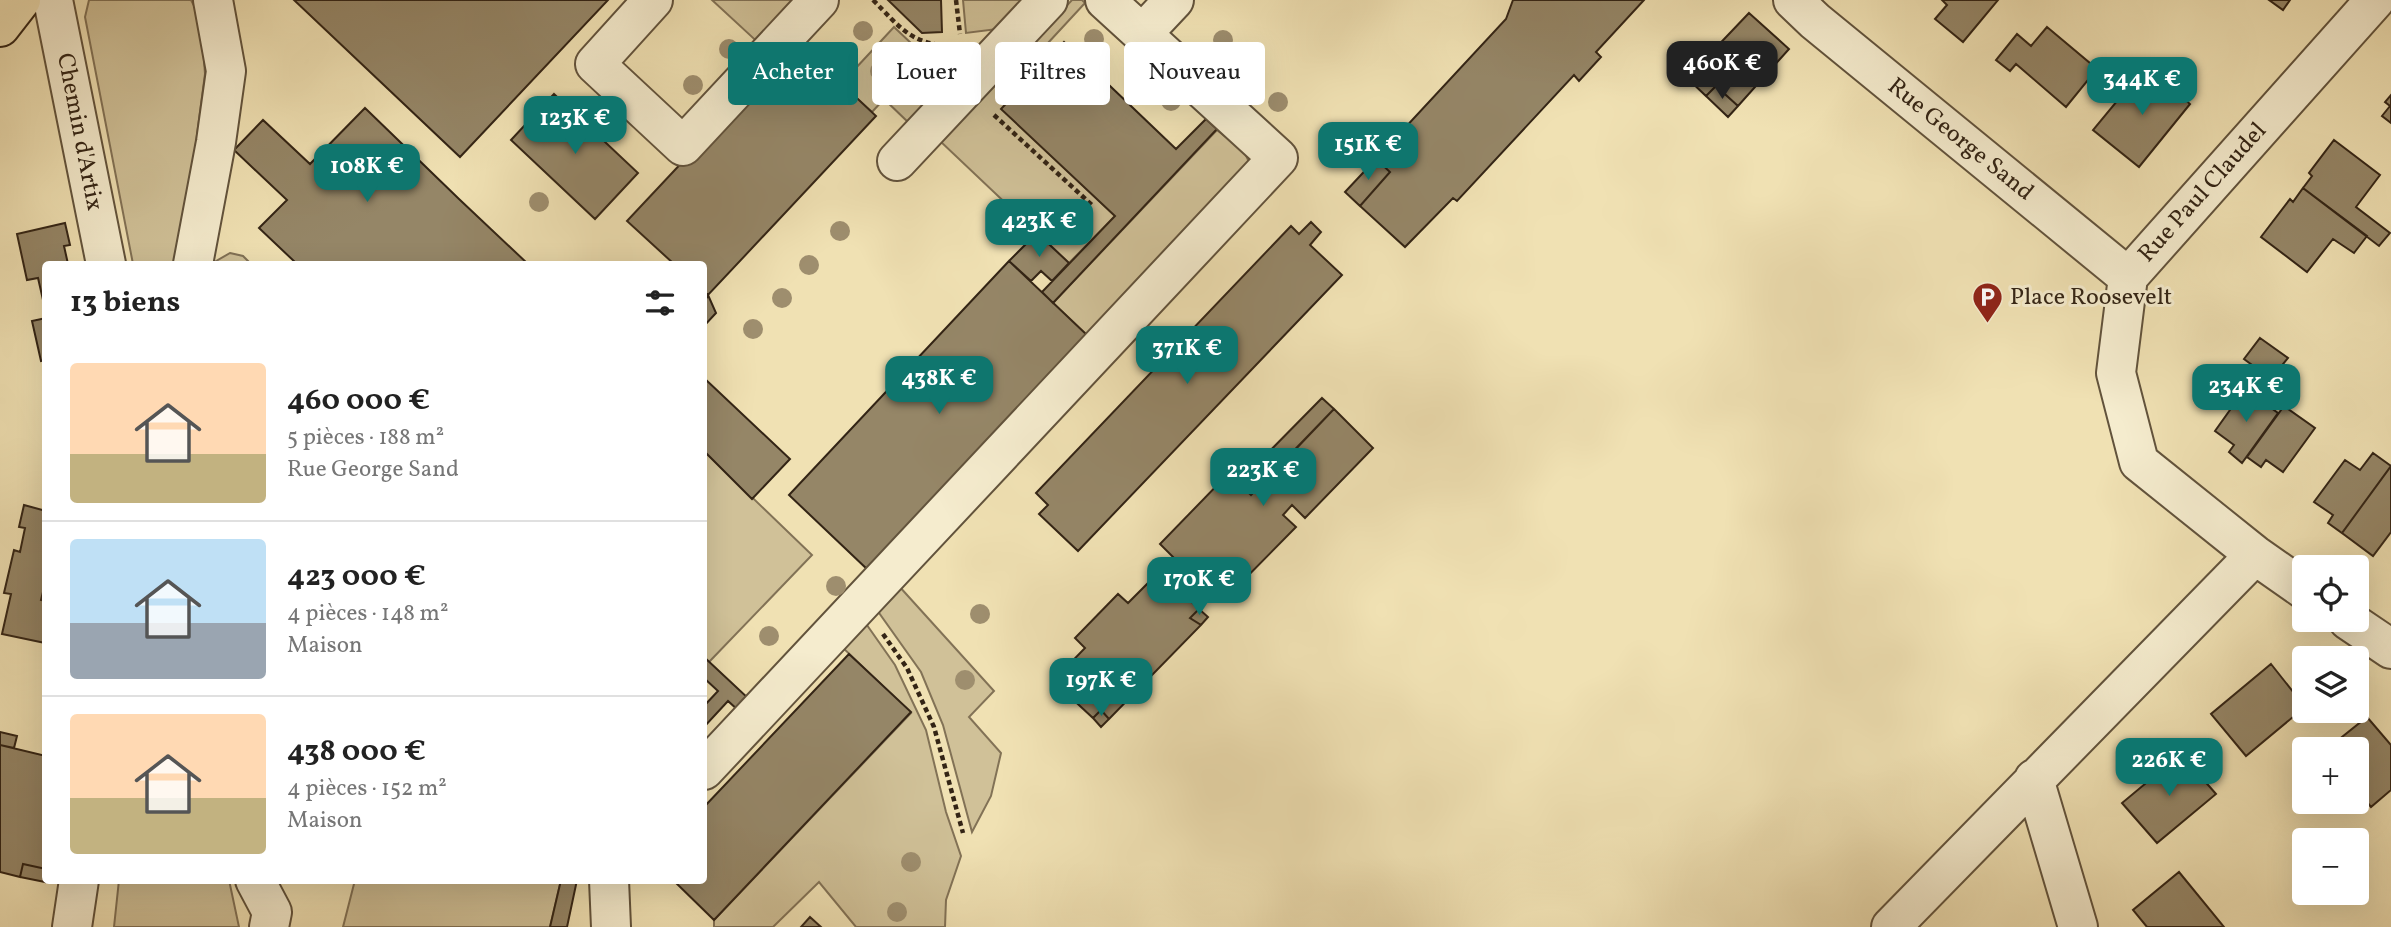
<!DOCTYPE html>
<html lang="fr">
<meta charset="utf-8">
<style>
:root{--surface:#fff;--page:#f2f2f2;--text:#222;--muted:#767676;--line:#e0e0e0;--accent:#0f766e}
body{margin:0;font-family:Vollkorn,serif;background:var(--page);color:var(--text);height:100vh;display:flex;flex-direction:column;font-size:26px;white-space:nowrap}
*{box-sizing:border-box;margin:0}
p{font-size:23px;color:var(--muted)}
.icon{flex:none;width:38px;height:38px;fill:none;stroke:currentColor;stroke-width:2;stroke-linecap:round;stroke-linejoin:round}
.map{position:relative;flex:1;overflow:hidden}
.drawer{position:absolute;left:42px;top:261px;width:665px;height:623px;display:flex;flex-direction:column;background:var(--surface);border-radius:7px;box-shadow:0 7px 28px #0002}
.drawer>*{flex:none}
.hud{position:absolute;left:728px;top:42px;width:665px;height:63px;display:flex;gap:14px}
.fabs{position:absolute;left:2292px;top:555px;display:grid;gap:14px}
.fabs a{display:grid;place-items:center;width:77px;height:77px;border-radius:7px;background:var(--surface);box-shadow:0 7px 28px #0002;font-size:35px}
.price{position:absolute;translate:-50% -60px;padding:0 16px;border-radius:14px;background:var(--accent);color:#fff;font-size:23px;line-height:46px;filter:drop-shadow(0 2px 4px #0008)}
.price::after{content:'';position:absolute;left:50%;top:42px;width:21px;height:16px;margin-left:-10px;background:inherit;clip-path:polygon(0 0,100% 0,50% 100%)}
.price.current{background:#222;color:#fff}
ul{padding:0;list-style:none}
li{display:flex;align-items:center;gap:21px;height:175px;padding:0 28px}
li+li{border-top:2px solid var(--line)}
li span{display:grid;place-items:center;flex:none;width:196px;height:140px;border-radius:7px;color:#555}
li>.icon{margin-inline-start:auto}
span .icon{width:84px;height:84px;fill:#fffc;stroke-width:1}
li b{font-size:30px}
h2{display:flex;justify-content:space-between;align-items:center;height:84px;padding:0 28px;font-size:30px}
.chip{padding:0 24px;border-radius:7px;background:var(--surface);box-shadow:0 7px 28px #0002;font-size:24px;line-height:63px}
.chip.current{background:var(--accent);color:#fff}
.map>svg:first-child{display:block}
.green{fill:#d0c198;stroke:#827256;stroke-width:2}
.building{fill:#958667;stroke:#332415;stroke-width:2}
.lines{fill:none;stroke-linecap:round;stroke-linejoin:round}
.street-casing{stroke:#62533c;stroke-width:42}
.primary-casing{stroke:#332415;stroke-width:42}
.path{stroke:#332415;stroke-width:4.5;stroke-dasharray:5 3.5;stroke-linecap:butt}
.street{stroke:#f5ecce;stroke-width:38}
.primary{stroke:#f0e1b3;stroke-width:38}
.tree{fill:#9e8e6e}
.labels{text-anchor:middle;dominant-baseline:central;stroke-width:6;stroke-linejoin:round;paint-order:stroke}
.street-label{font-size:24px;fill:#332415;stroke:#f5ecce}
.poi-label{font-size:24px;fill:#332415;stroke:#f5ecce;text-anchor:start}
</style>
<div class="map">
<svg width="2391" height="927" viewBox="0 0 2391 927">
<rect width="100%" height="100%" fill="#f0e1b3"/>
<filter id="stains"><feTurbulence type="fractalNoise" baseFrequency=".00286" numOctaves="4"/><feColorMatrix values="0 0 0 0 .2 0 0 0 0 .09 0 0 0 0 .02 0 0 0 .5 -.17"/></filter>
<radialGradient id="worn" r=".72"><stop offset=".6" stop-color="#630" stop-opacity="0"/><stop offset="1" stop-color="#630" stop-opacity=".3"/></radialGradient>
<!-- green -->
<path class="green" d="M89 0H191L201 19 205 74 180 264H133L85 17Z
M712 0H808L764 48Z
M963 0H1029L1005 28 966 33Z
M1072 0H1082L1085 3 1022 71 1013 63Z
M894 27 951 81 910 124 884 99 872 112 841 84Z
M1006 73 1021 88 1002 109 1115 216 1069 263 940 141Z
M1217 130 1244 151 1249 162 1088 336 1053 303Z
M230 253 243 256 251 264H211Z
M704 451 812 555 709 662 704 657Z
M898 585 994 691 969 717 1001 753 991 796 972 832 943 725 921 672 877 610Z
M862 618 895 665 926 730 946 812 961 856 946 900 945 927H856L819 882 773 927H714V920L911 713 841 646Z
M119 880H229L239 927H114Z
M355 880H561L550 927H343Z"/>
<!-- building -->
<path class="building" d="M294 0H608L460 157Z
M888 0H941L942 32 922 33Z
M1644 0 1596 52 1601 57 1579 81 1574 75 1457 201 1453 198 1405 247 1360 206 1390 172 1376 159 1506 19 1513 0Z
M1942 0H1998L1963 42 1935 19 1947 5Z
M2269 0H2290L2283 10Z
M1749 13 1789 49 1738 106 1716 86 1706 96 1687 78Z
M2047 27 2097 69 2066 107 2016 64 2010 71 1996 60 2017 34 2031 46Z
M796 41 876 116 708 295 704 292V264H674L627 221Z
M1064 42 1176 149 1206 119 1217 129 1053 303 1042 292 1115 216 1001 109Z
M2146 66 2190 104 2139 167 2093 130Z
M1716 86 1738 106 1728 117 1706 96Z
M554 94 638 173 595 219 511 140Z
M2391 95V123L2382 116 2390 106 2385 102Z
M365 108 459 199 528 264H297L259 228 287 200 234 150 263 120 310 164Z
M2334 140 2380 175 2356 207 2390 233 2379 246 2303 188 2312 176 2309 173Z
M1376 159 1390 172 1360 206 1345 192Z
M2303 188 2367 236 2354 253 2333 239 2307 272 2261 237 2290 199 2293 202Z
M1311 222 1321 232 1310 245 1342 275 1078 551 1039 514 1048 505 1036 493 1291 226 1299 234Z
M65 223 70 245 64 246 68 264H46V313L38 278 27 280 17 234Z
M1037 233 1069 263 1052 281 1041 271 1031 281 1009 261Z
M1009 261 1088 336 868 570 789 495Z
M708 295 716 313 704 326V303Z
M46 318V360L41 361 32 321Z
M2260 338 2288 358 2271 379 2244 359Z
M704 378 790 459 752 499 704 451Z
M2245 389 2278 413 2242 463 2229 452 2234 445 2215 431Z
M1322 398 1334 409 1270 476 1257 464Z
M2284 406 2315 428 2283 472 2266 460 2261 467 2247 457Z
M1334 409 1373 448 1305 518 1292 505 1283 515 1296 527 1224 600 1187 564 1183 567 1160 544 1229 473 1251 495Z
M2373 453 2391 466 2342 533 2328 523 2333 515 2314 502 2345 460 2360 470Z
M2391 466V532L2373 556 2342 533Z
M24 505 46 511V580L41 600 46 601 45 643 2 634 11 594 4 593 14 550 20 552 25 528 19 527Z
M1160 571 1199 609 1190 618 1201 625 1109 719 1101 710 1093 718 1053 681 1085 648 1075 638 1118 594 1128 603Z
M1199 609 1208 617 1201 625 1190 618Z
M849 654 911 712 714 920 673 880H704V807Z
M704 657 750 700 739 711 728 701 704 727V706L718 691 704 678Z
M2271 664 2305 707 2246 756 2211 714Z
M1101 710 1109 719 1101 727 1093 718Z
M2367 717 2391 745V790L2371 807 2357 790V749H2327Z
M0 732 17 736 14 748 0 745Z
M0 745 46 756V869L23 864 20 877 0 872Z
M2181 754 2216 794 2157 843 2122 803Z
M23 864 46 869 45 882 20 877Z
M2179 872 2224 927H2147L2133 910Z
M561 880H577L567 927H550Z
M810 917 821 927H801Z"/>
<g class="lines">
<defs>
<path id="street" d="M53 0 106 264
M653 0 595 64 683 146 819 0
M1793 0 1815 21 2128 277
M1142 34 1174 0
M897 161 1048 0
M193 264 216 142 226 71 213 0
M2305 590 2255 555 2139 462 2116 373 2128 277 2375 0
M2348 620 2391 649
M704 770 1278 158 1105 0
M2034 779 2078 927
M255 880 272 912 269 927
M609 880 611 927
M72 927 79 880
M1891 927 2255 555"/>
<path id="primary" d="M0 27 21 0"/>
</defs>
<!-- street casing -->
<use href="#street" class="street-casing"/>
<!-- primary casing -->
<use href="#primary" class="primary-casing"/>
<!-- path -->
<path class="path" d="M873 0C900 27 910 44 951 46
M956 0 960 34
M994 115 1093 206
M883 634 907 668 934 727 963 833"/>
<!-- street -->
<use href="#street" class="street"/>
<!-- primary -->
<use href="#primary" class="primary"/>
</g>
<!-- trees -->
<g class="tree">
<circle cx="863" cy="31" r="10"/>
<circle cx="1094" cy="39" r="10"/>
<circle cx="1223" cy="40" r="10"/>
<circle cx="729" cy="49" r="10"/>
<circle cx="908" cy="65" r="10"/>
<circle cx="1138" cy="65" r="10"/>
<circle cx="1247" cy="65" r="10"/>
<circle cx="880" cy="71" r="10"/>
<circle cx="693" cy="85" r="10"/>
<circle cx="1171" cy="101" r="10"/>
<circle cx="1278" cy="102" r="10"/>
<circle cx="539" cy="202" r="10"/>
<circle cx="840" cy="231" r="10"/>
<circle cx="809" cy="265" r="10"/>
<circle cx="782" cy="298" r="10"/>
<circle cx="753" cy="329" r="10"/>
<circle cx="836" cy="586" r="10"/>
<circle cx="980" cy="614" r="10"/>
<circle cx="769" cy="636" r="10"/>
<circle cx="965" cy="680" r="10"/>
<circle cx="911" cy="862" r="10"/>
<circle cx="897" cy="912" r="10"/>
</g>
<!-- icons -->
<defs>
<symbol id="parking-pin" viewBox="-11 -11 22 30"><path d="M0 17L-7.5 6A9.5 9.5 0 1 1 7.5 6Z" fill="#8f2418" stroke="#f5ecce"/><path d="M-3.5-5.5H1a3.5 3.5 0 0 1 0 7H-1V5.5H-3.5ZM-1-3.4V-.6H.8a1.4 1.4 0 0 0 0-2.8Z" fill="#fff"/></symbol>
</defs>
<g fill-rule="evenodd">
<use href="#parking-pin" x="1970" y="280" width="35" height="47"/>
</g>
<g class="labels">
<!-- street labels -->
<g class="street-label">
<text transform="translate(79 132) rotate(79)">Chemin d'Artix</text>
<text transform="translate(1960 140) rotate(39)">Rue George Sand</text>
<text transform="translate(2203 193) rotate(-48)">Rue Paul Claudel</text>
</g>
<!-- poi labels -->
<g class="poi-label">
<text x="2010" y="298">Place Roosevelt</text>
</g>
</g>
<rect width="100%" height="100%" filter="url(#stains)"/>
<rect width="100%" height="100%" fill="url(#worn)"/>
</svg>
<div class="fabs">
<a><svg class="icon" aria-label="locate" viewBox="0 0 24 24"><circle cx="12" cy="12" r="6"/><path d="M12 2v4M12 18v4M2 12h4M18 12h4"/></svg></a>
<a><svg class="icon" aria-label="layers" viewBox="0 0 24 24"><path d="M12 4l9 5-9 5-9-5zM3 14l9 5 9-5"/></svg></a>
<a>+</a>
<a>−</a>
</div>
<b class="price current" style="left:1722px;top:101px">460K €</b>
<b class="price" style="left:2142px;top:117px">344K €</b>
<b class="price" style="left:575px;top:156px">123K €</b>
<b class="price" style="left:1368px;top:182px">151K €</b>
<b class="price" style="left:367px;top:204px">108K €</b>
<b class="price" style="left:1039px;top:259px">423K €</b>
<b class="price" style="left:1187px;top:386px">371K €</b>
<b class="price" style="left:939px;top:416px">438K €</b>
<b class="price" style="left:2246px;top:424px">234K €</b>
<b class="price" style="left:1263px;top:508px">223K €</b>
<b class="price" style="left:1199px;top:617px">170K €</b>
<b class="price" style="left:1101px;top:718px">197K €</b>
<b class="price" style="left:2169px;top:798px">226K €</b>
<div class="hud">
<a class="chip current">Acheter</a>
<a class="chip">Louer</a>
<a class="chip">Filtres</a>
<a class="chip">Nouveau</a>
</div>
<section class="drawer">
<h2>13 biens<svg class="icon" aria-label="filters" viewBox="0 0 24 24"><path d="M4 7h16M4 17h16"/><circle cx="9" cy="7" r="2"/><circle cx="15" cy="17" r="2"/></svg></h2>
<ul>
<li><span style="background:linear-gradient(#ffd9b3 65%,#c2b280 0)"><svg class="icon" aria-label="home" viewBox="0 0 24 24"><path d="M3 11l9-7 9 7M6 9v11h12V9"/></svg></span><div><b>460 000 €</b><p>5 pièces · 188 m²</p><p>Rue George Sand</p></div></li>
<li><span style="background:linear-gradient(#bfe0f5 60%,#9aa5b1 0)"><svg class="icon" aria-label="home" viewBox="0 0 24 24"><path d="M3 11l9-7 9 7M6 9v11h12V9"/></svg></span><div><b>423 000 €</b><p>4 pièces · 148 m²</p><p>Maison</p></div></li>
<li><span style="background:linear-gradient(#ffd9b3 60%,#c2b280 0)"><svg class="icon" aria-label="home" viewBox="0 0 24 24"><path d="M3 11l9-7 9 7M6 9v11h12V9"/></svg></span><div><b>438 000 €</b><p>4 pièces · 152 m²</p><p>Maison</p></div></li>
</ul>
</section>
</div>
